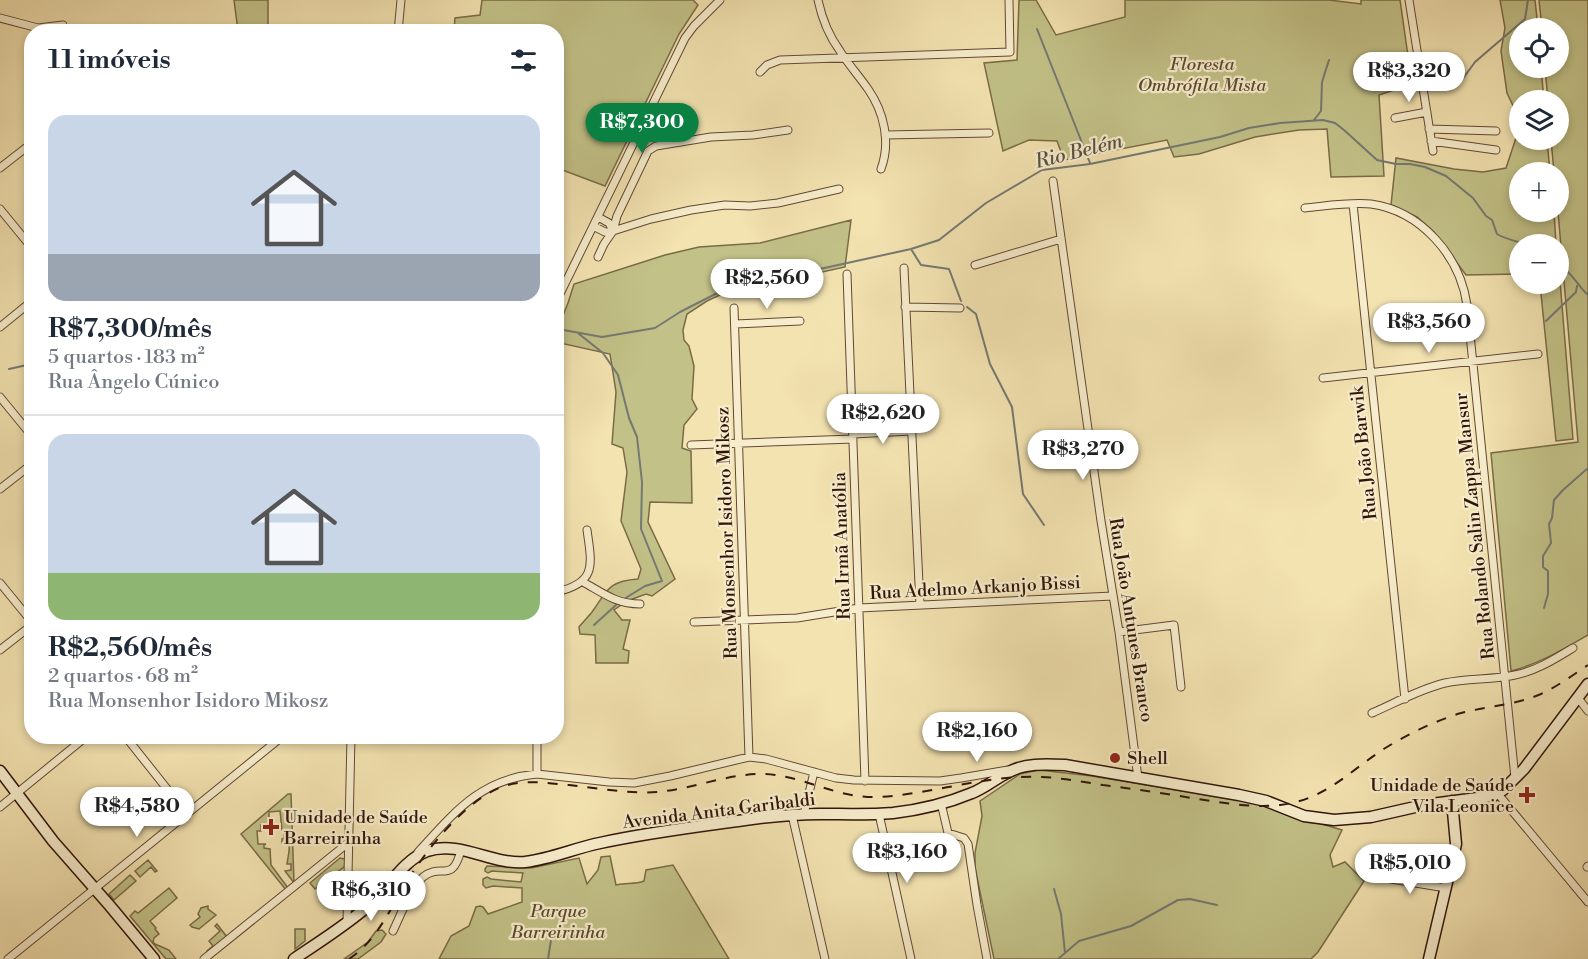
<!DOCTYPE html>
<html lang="pt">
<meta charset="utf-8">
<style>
:root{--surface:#fff;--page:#f6f6f7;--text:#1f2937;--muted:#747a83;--line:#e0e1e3;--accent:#0b8043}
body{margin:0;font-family:"Libre Bodoni",serif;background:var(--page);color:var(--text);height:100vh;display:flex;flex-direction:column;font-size:22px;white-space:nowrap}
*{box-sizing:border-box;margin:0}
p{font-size:20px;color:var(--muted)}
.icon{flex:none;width:33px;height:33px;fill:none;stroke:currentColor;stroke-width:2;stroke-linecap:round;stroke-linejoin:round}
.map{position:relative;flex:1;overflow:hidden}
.details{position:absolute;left:24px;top:24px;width:540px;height:720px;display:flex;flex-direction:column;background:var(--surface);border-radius:24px;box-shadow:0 3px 9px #0003}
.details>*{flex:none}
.fabs{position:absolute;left:1509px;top:18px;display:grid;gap:12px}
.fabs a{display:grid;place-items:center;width:60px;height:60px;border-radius:50%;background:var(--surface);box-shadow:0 3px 9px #0003;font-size:30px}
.price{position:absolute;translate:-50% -51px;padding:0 14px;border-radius:21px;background:#fff;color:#222;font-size:20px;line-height:39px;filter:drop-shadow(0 2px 3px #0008)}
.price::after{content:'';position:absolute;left:50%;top:36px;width:18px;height:14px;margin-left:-9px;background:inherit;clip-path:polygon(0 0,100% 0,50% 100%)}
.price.on{background:var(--accent);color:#fff}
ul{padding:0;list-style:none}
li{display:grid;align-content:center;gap:12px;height:318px;padding:0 24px}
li+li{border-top:2px solid var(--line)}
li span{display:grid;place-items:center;height:186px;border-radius:18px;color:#555}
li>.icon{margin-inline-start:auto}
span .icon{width:108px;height:108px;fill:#fffc;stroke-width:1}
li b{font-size:26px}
h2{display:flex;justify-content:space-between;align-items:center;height:72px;padding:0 24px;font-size:26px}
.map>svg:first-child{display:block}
.green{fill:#c2c187;stroke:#7a6b48;stroke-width:1.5}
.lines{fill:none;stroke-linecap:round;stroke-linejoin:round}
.stream{stroke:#747972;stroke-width:2}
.street-casing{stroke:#624834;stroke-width:9}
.secondary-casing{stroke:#31150a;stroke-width:13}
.street{stroke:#f7edcc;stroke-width:7}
.secondary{stroke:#f7edcc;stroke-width:10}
.rail{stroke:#31150a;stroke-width:2;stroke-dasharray:10 10;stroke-linecap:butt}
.poi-dot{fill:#8f2418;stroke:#f7edcc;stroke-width:2}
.labels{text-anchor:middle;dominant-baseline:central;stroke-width:4.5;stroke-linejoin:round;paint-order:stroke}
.park-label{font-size:18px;font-style:italic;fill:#5c4930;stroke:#f7edcc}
.street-label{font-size:18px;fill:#31150a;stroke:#f7edcc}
.poi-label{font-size:18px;fill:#31150a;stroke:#f7edcc;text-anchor:start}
.water-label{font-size:20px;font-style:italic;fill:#584f47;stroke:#f7edcc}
</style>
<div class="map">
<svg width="1588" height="959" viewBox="0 0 1588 959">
<rect width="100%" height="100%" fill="#f3e3b1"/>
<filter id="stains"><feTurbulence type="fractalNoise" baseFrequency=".00333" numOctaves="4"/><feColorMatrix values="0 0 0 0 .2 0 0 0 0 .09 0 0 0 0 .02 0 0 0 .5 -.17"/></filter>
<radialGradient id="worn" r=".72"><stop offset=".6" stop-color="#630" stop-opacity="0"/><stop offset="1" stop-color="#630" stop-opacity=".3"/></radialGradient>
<!-- green -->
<path class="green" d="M234 0H268V31H238Z
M482 0H693L698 5 679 34 605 186 557 168 556 32 454 31 455 18 480 15Z
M1019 0H1036L1056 35 1125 17V0H1329L1361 4V0H1400L1412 84 1379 95 1384 176 1331 177 1327 129 1299 130 1255 137 1199 154 1174 157 1167 140 1064 160 1057 141 1029 140 1003 151 984 63 1017 60Z
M1500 0H1535L1538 28H1520V68H1541L1544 100H1520V140H1547L1550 172H1520V212H1554L1556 244H1520L1519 274 1466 275 1434 232 1417 217 1391 205 1396 158 1454 169 1483 172 1506 168 1517 135 1515 110 1507 93 1501 51 1505 28Z
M1539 0H1588V635C1564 649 1539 664 1511 671L1491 453 1578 442 1558 212V172H1554L1551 140H1558V100H1548L1545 68H1558V28H1542Z
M851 220 845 267 804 276 739 286 707 301 687 314 683 330 684 340 689 346 694 366 692 399 697 409 684 425 682 448 691 451 692 503 650 502 648 522 675 579 652 596 646 594 627 601 614 610 622 620H630L623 649 629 651 628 663H596L595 635 580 634 579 627C583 622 588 617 592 612 607 591 608 581 638 579L641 569 621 521 627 472 623 448 612 444 616 392 610 354 560 343 559 325 568 303 574 284 665 255 699 247 760 243Z
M1559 269 1573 439 1556 441 1540 284H1558Z
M1039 770 1092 776 1255 803 1301 818 1342 830 1330 855 1333 867 1345 862 1364 881 1318 952 1311 959H994L975 868V853L982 816 980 801 1020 774Z
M288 794H291L294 883 285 871 291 870V864H287C288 856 290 851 289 843H282V839L284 838V830H282L280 811 269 812V825H261V831H257L258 844H266L264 845V848L270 849 271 865 288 888 286 890 241 834Z
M610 856 616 885C626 882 634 885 644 881L646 870 673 865 729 959H439L451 936 469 926 476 907 480 906 483 907 488 914 522 902V888L493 886 486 888 483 885V879L487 877 491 879 521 882 523 873 492 871 488 873 485 871V869L487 866 531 868 579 858 587 884 598 870 601 857Z
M340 858 345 859V864L344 867 315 889 310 883Z
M148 860 157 871 155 872 151 867 140 877 135 871Z
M130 875 136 881 114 900 109 894Z
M169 888 177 898 150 921 156 928 155 929 159 934 154 938 153 942 155 944 169 950 176 959H166L130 916 135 911 138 913Z
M208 906V909L216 915 199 929 192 927 190 925 200 917 198 914 201 908Z
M217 924 227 937 209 954 207 951 213 946 209 941 220 931 215 926Z
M295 929H305V941L295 949Z
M382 930 386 934 381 942 358 959H344L368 942 376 931Z"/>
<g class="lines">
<!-- stream -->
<path class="stream" d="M1037 29 1090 163
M1459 84 1475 62 1525 19 1528 0
M1314 120 1321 111 1322 82 1329 60
M911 249 921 265 949 269 961 301
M1558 264C1572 272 1577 285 1588 295
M967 307 976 314 990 364 1012 407 1023 494 1044 525
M1546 321 1576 292 1577 286
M558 329 602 337 655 328 680 312 735 284 788 276 911 249 939 240 986 203 1042 170 1090 164 1220 137 1249 128 1280 123 1323 120 1335 123 1344 130 1377 160 1396 164H1410L1425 167 1446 176 1473 198 1486 216 1492 220 1497 234C1505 239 1514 240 1523 244
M579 334 603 353 618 375 629 418 637 437 642 482 641 529 662 581 645 586 624 599
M9 369 27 365 32 366
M1544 608 1548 594V571L1543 567V556L1551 543 1549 524 1552 518 1554 500 1563 490 1588 468
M594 625 616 605
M1054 889 1061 914 1065 953
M548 959 552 934
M1058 959 1079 941 1131 926 1178 900 1190 899 1217 905"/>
<defs>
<path id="street" d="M818 0C822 19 829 36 840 51 848 64 859 76 868 89 884 112 891 142 881 169
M1409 0 1433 151
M0 18 38 28 63 25
M398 32 401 0
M760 72 767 65 780 60 1010 52 1009 0
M1395 118 1427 112
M1429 129 1496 131
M885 135 989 133
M1431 141 1496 150
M0 168 32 143
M1053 181 1101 521 1119 632 1138 778
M1353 204 1405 699
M1305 208C1326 206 1349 202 1371 204 1421 211 1460 256 1467 305L1515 778
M0 209 32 248
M598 217 609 223 613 231
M593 226 605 232 613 231 651 219 691 210 725 205 750 206 778 203 839 189
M598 257 604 244 613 231 617 216 648 151 656 146 711 137 753 135 788 130
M975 265 1061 239
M904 268 920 605
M847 274 865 781
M556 302 685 38 694 26 720 0
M905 307 960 308
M734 308 749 757
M735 324 800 321
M0 327 32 301
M1323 378 1538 354
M0 397 32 436
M853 434 911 431
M691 445 853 439
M0 489 32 464
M583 582C603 593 616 604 640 604
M0 583 32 622
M556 592C597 583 592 565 587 530
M694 622 797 618 859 608 1113 596
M1119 632 1174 625 1181 687
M0 650 32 625
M1578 698 1588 711
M1372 713C1395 703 1420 689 1445 683 1468 678 1492 680 1515 675 1536 671 1555 659 1573 648
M125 736 187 814
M537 774V736
M1498 794 1588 902
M941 803 948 833 964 838 968 844 977 905 987 959
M0 807 87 736
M804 814 814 772
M879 814 911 959
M792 815 825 959
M418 852C454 813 480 779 537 774L609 782 634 783 670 776 749 757 766 759 836 778 854 780 940 781 961 778 1008 770
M1587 867 1588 866
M1379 877 1446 888
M347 923 351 736
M393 931C402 913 409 890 423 877 441 862 452 885 461 850
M8 959 283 736
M204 959 348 843"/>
<path id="secondary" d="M0 771 53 841 110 906 154 959
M294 959C319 942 345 926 368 906 388 889 402 861 427 851 460 840 492 865 525 862 551 859 575 848 600 843 650 832 702 826 752 819 775 816 797 814 820 814 844 814 869 815 893 813 919 810 948 803 972 793 985 788 995 779 1007 773 1024 763 1045 764 1065 765L1239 795 1266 801 1304 816 1334 820 1371 817 1424 805 1493 796 1503 790 1524 769 1588 684
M1429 959 1456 844 1452 801"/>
</defs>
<!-- street casing -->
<use href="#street" class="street-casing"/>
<!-- secondary casing -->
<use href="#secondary" class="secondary-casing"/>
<!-- street -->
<use href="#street" class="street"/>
<!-- secondary -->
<use href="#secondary" class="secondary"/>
<!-- rail -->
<path class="rail" d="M349 959C377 940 389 911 406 883 426 850 464 802 501 787 524 779 546 783 569 785 598 788 628 794 657 792 693 789 729 773 765 774 805 776 837 799 879 797 933 794 989 774 1042 777 1063 778 1083 782 1103 785 1135 789 1167 794 1198 799 1225 803 1253 808 1280 805 1326 800 1350 770 1387 747 1410 733 1435 721 1461 713 1488 706 1516 705 1541 694 1558 686 1573 675 1588 665"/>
</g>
<!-- markers -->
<g class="poi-dot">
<circle cx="1115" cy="758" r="6"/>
<path d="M1524 786h6v6h6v6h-6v6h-6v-6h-6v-6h6z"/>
<path d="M268 818h6v6h6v6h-6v6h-6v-6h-6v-6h6z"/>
</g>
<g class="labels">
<!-- park labels -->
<g class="park-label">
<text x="1202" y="64">Floresta<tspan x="1202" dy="21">Ombrófila Mista</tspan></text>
<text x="558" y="911">Parque<tspan x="558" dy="21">Barreirinha</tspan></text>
</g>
<!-- street labels -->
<g class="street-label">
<text transform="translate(1364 453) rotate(-96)">Rua João Barwik</text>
<text transform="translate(1475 526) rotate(-96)">Rua Rolando Salin Zappa Mansur</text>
<text transform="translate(727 533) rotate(-92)">Rua Monsenhor Isidoro Mikosz</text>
<text transform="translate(842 546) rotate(-92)">Rua Irmã Anatólia</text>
<text transform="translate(975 588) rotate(-3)">Rua Adelmo Arkanjo Bissi</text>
<text transform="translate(1131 620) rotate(81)">Rua João Antunes Branco</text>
<text transform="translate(719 811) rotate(-7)">Avenida Anita Garibaldi</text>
</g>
<!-- poi labels -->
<g class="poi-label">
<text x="1127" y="758">Shell</text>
<text x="1514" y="785" text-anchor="end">Unidade de Saúde<tspan x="1514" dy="21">Vila Leonice</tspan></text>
<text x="284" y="817">Unidade de Saúde<tspan x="284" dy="21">Barreirinha</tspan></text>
</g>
<!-- water labels -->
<g class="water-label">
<text transform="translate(1079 152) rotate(-14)">Rio Belém</text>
</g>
</g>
<rect width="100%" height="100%" filter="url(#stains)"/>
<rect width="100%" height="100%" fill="url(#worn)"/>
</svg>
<div class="fabs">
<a><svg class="icon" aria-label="locate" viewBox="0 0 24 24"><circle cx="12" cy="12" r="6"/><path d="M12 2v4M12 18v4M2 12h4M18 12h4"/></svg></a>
<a><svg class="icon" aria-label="layers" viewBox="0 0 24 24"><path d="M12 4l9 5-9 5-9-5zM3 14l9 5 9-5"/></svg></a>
<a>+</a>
<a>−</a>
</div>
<b class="price" style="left:1409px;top:103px">R$3,320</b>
<b class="price on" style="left:642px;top:154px">R$7,300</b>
<b class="price" style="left:767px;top:310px">R$2,560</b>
<b class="price" style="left:1429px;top:354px">R$3,560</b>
<b class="price" style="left:883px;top:445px">R$2,620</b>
<b class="price" style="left:1083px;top:481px">R$3,270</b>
<b class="price" style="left:977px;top:763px">R$2,160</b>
<b class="price" style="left:137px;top:838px">R$4,580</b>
<b class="price" style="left:907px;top:884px">R$3,160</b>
<b class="price" style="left:1410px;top:895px">R$5,010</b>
<b class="price" style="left:371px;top:922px">R$6,310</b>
<section class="details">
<h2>11 imóveis<svg class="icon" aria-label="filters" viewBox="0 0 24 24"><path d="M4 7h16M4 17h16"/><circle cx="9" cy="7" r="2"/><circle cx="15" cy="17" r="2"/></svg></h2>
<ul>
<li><span style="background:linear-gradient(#c9d6e8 75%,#9aa5b1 0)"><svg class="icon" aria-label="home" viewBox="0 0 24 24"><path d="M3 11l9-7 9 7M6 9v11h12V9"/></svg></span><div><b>R$7,300/mês</b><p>5 quartos · 183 m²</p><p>Rua Ângelo Cúnico</p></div></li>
<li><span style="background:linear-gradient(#c9d6e8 75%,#8fb573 0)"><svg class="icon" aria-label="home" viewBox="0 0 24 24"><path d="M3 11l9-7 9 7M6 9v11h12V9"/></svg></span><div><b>R$2,560/mês</b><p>2 quartos · 68 m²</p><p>Rua Monsenhor Isidoro Mikosz</p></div></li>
</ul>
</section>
</div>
